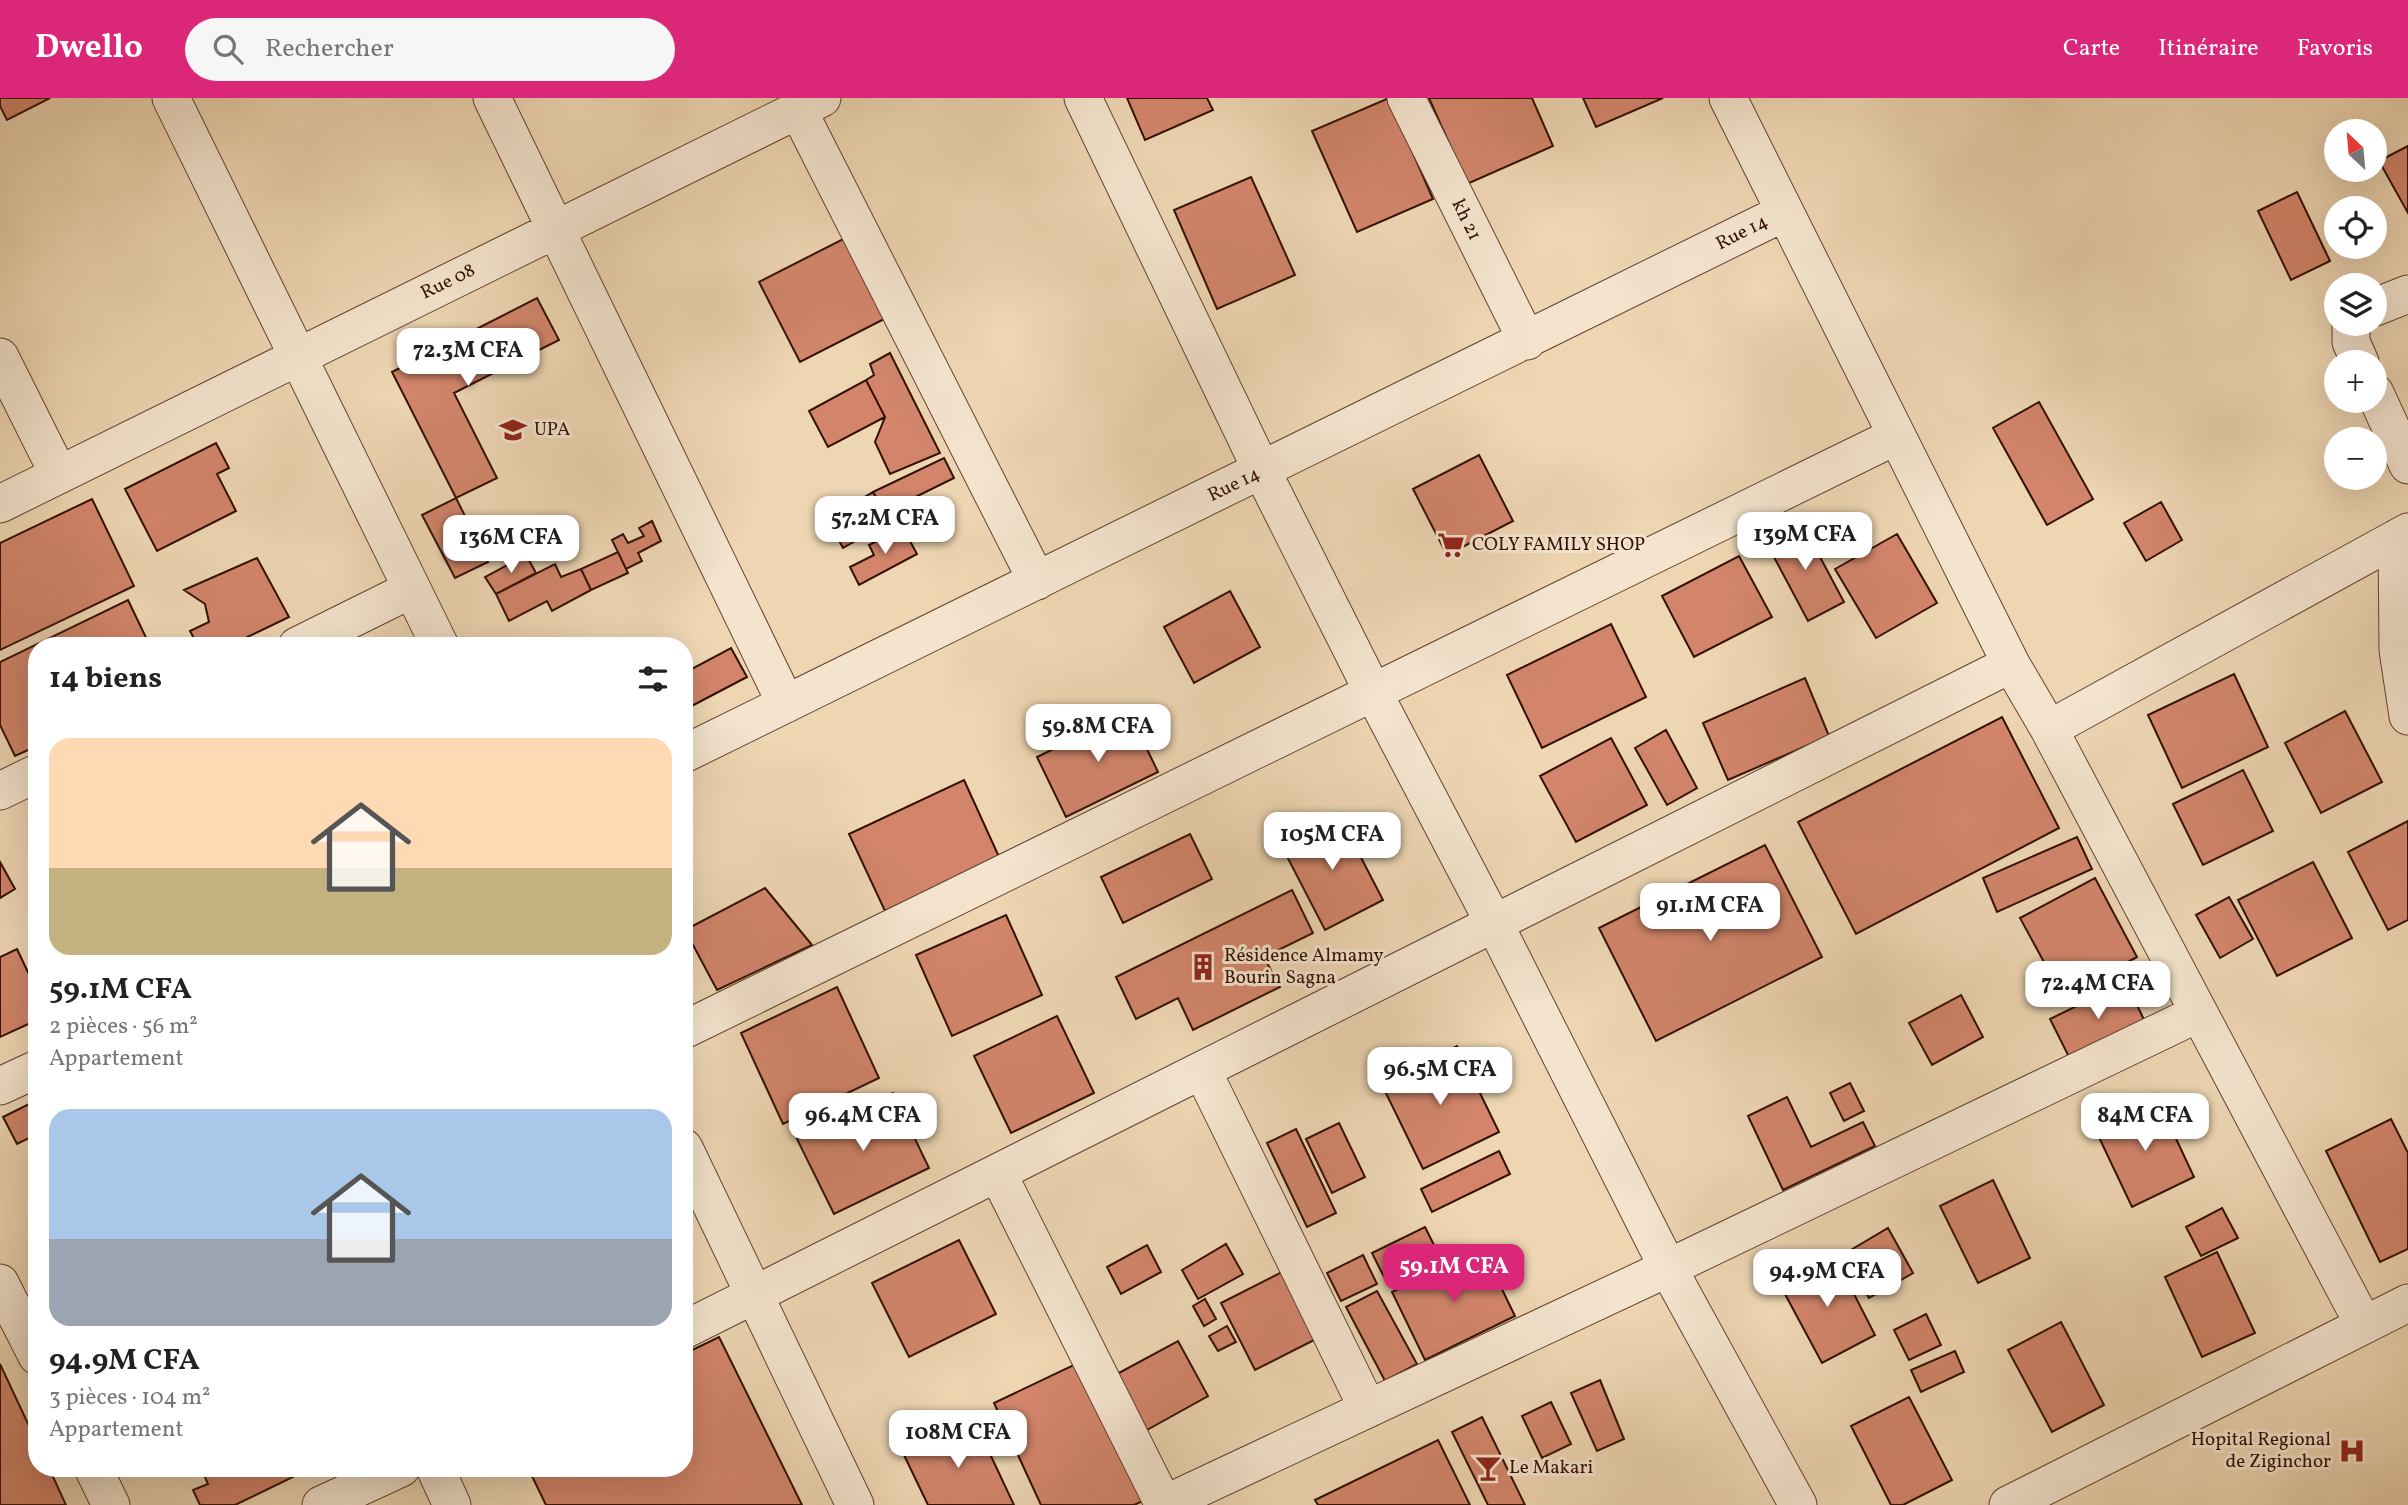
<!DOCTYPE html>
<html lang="fr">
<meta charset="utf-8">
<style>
:root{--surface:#fff;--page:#f6f6f6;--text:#222;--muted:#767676;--accent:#db2777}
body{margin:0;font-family:Vollkorn,serif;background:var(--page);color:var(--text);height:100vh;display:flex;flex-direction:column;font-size:26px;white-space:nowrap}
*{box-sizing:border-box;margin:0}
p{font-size:23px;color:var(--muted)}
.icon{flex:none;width:38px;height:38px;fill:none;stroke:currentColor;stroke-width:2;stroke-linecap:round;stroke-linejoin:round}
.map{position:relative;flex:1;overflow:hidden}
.side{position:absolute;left:28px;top:539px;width:665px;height:840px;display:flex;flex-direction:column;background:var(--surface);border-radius:28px;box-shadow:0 7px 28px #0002}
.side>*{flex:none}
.needle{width:46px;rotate:334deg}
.buttons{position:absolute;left:2324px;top:21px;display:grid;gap:14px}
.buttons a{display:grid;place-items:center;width:63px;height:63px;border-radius:50%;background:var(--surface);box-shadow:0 7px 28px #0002;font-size:35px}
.price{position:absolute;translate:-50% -60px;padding:0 16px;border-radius:14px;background:#fff;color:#222;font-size:23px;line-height:46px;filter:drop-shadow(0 2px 4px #0008)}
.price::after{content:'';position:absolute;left:50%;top:42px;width:21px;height:16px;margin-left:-10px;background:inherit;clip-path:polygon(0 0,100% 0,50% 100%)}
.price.current{background:var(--accent);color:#fff}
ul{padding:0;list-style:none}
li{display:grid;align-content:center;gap:14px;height:371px;padding:0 21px}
li span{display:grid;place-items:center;height:217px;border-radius:21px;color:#555}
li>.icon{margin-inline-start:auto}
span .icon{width:126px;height:126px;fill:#fffc;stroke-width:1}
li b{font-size:30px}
h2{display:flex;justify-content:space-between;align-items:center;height:84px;padding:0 21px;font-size:30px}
header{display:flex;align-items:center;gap:42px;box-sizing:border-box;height:98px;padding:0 35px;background:var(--accent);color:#fff}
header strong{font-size:33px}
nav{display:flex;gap:38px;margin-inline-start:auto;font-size:24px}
.search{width:490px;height:63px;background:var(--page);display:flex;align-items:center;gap:18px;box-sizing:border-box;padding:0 24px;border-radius:38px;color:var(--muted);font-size:26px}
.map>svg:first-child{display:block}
.building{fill:#d2856b;stroke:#331004;stroke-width:2}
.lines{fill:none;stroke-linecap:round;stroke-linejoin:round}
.minor-casing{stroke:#624230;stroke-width:39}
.minor{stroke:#f4e4ce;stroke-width:37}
.labels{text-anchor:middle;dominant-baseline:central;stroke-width:6;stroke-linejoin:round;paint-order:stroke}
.street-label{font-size:19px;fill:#331004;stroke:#f4e4ce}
.poi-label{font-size:19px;fill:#331004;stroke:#f4e4ce;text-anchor:start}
</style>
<header>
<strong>Dwello</strong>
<div class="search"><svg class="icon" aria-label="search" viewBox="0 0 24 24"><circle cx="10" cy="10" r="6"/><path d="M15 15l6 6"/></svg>Rechercher</div>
<nav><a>Carte</a><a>Itinéraire</a><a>Favoris</a></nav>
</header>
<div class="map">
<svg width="2408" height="1407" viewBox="0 0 2408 1407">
<rect width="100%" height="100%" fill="#eed6b3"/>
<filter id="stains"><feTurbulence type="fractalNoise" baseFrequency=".00286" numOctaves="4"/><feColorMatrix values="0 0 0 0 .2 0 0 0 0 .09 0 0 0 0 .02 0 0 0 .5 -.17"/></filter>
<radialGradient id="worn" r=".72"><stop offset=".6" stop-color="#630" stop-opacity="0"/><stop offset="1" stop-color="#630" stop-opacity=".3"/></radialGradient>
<!-- building -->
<path class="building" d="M0 0H50L7 22 0 8Z
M1127 0H1207L1213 12 1145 42Z
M1389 0 1433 101 1357 134 1312 33Z
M1429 0H1532L1553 48 1467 86Z
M1583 0H1663L1596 29Z
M2408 48V115L2379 63Z
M1251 79 1295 177 1217 211 1174 112Z
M2297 94 2330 163 2291 182 2258 113Z
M853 136 894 216 800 264 759 184Z
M537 200 559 242 454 295 497 380 456 400 392 274Z
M890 255 940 355 890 376 875 344 885 319 866 282 874 277 870 266Z
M866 282 885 319 828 349 809 313Z
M2039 304 2093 401 2047 427 1993 330Z
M216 345 229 370 217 376 236 413 157 453 125 391Z
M1479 357 1513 423 1447 457 1413 391Z
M944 360 954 380 885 414 873 394Z
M873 394 890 423 843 450 827 421Z
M456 400 488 464 455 480 422 417Z
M92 401 134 488 0 552V445Z
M2161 404 2182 442 2146 463 2124 425Z
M652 423 661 443 638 455 642 463 626 471 612 442 623 436 628 445 644 438 639 430Z
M1802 425 1844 504 1808 523 1766 444Z
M903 430 917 456 859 487 850 469 874 457 869 447Z
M1897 436 1937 505 1876 540 1835 471Z
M618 454 628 475 591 492 581 471Z
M526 457 536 475 496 496 485 479Z
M1739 458 1772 519 1694 559 1662 498Z
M257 460 289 519 229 548H198L190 533 209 524 205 506 184 492Z
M555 466 561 479 581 471 591 492 552 513 547 503 509 523 496 496Z
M1230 493 1260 549 1194 585 1164 529Z
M128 502 150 548H37V648L15 658 0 627V564Z
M1611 526 1646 599 1542 650 1507 577Z
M731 550 747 579 684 612V575Z
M2234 576 2268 649 2182 690 2148 617Z
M1805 580 1829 638 1728 682 1703 625Z
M2345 613 2382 684 2321 715 2285 645Z
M1129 614 1158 674 1066 719 1037 659Z
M2002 619 2059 730 1856 836 1798 724Z
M1666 632 1697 690 1667 707 1635 650Z
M1611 640 1647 707 1576 744 1540 678Z
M2243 672 2273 733 2203 767 2173 706Z
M964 682 1000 761 885 813 849 736Z
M1338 715 1383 802 1325 832 1280 745Z
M2408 723V822L2388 832 2348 754Z
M1190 736 1212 781 1123 825 1101 779Z
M2077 739 2092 771 1997 814 1983 780Z
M1765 747 1822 859 1656 943 1599 830Z
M0 764 15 791 0 800Z
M2313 764 2352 840 2277 878 2238 802Z
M2095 780 2137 859 2063 899 2020 820Z
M765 790 812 847 717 892 685 832Z
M1292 792 1313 835 1264 859 1280 889 1193 932 1178 900 1136 921 1116 879Z
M2229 799 2253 841 2220 860 2196 817Z
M1006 817 1042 897 952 938 916 857Z
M17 851 34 887 37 886V922L0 939V859Z
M2126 884 2146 926 2071 963 2050 921Z
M837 889 879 980 783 1026 741 935Z
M1961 897 1983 939 1932 967 1909 925Z
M1057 918 1094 995 1011 1035 974 958Z
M1457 948 1499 1034 1423 1071 1381 985Z
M1850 985 1864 1013 1844 1023 1830 995Z
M893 995 929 1070 834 1116 797 1041Z
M1787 999 1811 1049 1863 1024 1875 1048 1783 1092 1748 1018Z
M37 1002V1040L35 1037 17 1046 3 1019Z
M2158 1002 2194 1079 2132 1109 2095 1031Z
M2391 1021 2408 1055V1151L2380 1164 2326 1053Z
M1339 1025 1365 1079 1332 1095 1306 1041Z
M1296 1031 1336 1115 1307 1129 1267 1045Z
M1499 1053 1510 1076 1432 1114 1421 1091Z
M1993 1082 2030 1160 1978 1185 1940 1108Z
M2222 1110 2238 1140 2201 1158 2186 1129Z
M1425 1129 1437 1153 1384 1179 1372 1155Z
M1888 1130 1913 1175 1869 1200 1844 1156Z
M959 1142 996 1216 909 1259 872 1185Z
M1226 1146 1243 1176 1198 1201 1182 1172Z
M1147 1147 1161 1174 1121 1196 1107 1169Z
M1482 1150 1515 1218 1425 1262 1392 1194Z
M2217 1154 2255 1235 2202 1259 2165 1179Z
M1363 1157 1377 1186 1341 1203 1327 1175Z
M1834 1157 1875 1237 1822 1265 1779 1185Z
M1288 1171 1322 1238 1255 1272 1221 1205Z
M1377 1193 1417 1266 1385 1283 1346 1209Z
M1205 1201 1216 1221 1204 1228 1193 1208Z
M1926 1216 1941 1247 1909 1262 1894 1232Z
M2061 1224 2104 1307 2052 1334 2008 1252Z
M1227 1228 1236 1244 1218 1253 1209 1238Z
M719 1239 802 1407H546L528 1370H684V1256Z
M1178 1243 1208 1298 1147 1332 1117 1276Z
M1955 1253 1964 1274 1921 1294 1911 1272Z
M1080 1264 1145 1402 1134 1407H1041L994 1305Z
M0 1266 37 1345V1370H49L66 1407H0Z
M1600 1282 1624 1341 1597 1353 1571 1295Z
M1909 1299 1952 1382 1903 1407H1891L1851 1328Z
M1551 1304 1571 1346 1542 1360 1522 1318Z
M1482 1319 1525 1407H1488L1452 1334Z
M974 1322 1014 1407H928L903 1355Z
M1438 1342 1470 1407H1318L1315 1402Z
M201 1370H299L301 1375 235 1407H200L193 1392 208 1386Z"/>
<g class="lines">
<defs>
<path id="minor" d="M171 0 440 548
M492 0 786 606
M1083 0 1262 373 1373 594 1495 827 1668 1170 1798 1407
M1406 0 1527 243
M1728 0 2011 566 2049 631 2364 1227
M798 12 1037 483
M2375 209 2408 196
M2351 226V244L2360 264
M0 259 59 377
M2375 295 2408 367
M0 406 822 0
M2397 440 2398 552 2408 618
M297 548 412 491
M2049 631 2408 434
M684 656 1783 115
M0 693 37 675
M684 932 1896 338
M1203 974 1368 1311
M0 988 37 971
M684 1050 855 1407
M998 1076 1164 1407
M0 1185 37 1258
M684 1232 2011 566
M93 1370 111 1407
M435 1370 452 1407
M321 1407 401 1370
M1163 1407 1668 1170 2199 915
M2008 1407 2408 1205"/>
</defs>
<!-- minor casing -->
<use href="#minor" class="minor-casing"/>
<!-- minor -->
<use href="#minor" class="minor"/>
</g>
<!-- icons -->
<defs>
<symbol id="school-bare" viewBox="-9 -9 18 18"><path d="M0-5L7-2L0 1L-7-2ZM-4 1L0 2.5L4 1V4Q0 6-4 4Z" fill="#8f2418" stroke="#f4e4ce" stroke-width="2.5" paint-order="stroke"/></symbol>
<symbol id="supermarket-bare" viewBox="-9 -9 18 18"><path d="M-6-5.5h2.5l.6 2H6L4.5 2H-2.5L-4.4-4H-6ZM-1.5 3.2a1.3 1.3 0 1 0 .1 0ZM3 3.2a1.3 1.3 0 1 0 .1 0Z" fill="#8f2418" stroke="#f4e4ce" stroke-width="2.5" paint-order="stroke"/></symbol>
<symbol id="building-bare" viewBox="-9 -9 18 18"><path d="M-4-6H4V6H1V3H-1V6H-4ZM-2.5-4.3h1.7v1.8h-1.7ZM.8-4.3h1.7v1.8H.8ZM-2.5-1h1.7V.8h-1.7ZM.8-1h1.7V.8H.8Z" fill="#8f2418" stroke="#f4e4ce" stroke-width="2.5" paint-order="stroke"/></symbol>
<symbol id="hospital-bare" viewBox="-9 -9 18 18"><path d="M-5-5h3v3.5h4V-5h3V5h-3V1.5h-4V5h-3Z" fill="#8f2418" stroke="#f4e4ce" stroke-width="2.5" paint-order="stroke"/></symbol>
<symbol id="bar-bare" viewBox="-9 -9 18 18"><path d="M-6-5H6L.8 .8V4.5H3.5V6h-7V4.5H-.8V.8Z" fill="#8f2418" stroke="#f4e4ce" stroke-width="2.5" paint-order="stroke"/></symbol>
</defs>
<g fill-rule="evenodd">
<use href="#school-bare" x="494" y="313" width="38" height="38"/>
<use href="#supermarket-bare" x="1432" y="428" width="38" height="38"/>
<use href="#building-bare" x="1184" y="850" width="38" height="38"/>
<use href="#hospital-bare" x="2333" y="1334" width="38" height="38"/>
<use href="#bar-bare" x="1469" y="1351" width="38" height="38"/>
</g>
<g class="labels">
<!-- street labels -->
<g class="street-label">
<text transform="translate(1466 122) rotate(64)">kh 21</text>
<text transform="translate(1742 135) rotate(-27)">Rue 14</text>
<text transform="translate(448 184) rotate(-26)">Rue 08</text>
<text transform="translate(1234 387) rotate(-26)">Rue 14</text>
</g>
<!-- poi labels -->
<g class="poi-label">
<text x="534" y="332">UPA</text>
<text x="1472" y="447">COLY FAMILY SHOP</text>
<text x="1224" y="858">Résidence Almamy<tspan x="1224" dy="22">Bourin Sagna</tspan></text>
<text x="2331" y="1342" text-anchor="end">Hopital Regional<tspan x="2331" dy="22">de Ziginchor</tspan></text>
<text x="1509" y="1370">Le Makari</text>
</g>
</g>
<rect width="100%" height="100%" filter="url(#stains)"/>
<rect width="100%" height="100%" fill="url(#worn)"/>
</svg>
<div class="buttons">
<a><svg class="needle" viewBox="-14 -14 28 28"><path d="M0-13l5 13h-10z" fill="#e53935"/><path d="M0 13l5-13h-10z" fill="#767676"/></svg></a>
<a><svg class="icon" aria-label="locate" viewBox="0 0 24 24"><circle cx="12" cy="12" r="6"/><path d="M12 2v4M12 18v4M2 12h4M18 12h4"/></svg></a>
<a><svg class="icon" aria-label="layers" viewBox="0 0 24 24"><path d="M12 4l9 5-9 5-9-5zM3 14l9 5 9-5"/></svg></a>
<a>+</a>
<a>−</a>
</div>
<b class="price" style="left:468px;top:290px">72.3M CFA</b>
<b class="price" style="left:885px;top:458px">57.2M CFA</b>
<b class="price" style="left:1805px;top:474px">139M CFA</b>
<b class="price" style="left:511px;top:477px">136M CFA</b>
<b class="price" style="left:1098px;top:666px">59.8M CFA</b>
<b class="price" style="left:1332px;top:774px">105M CFA</b>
<b class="price" style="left:1710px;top:845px">91.1M CFA</b>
<b class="price" style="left:2098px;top:923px">72.4M CFA</b>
<b class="price" style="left:1440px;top:1009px">96.5M CFA</b>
<b class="price" style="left:863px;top:1055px">96.4M CFA</b>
<b class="price" style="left:2145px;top:1055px">84M CFA</b>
<b class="price current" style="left:1454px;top:1206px">59.1M CFA</b>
<b class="price" style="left:1827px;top:1211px">94.9M CFA</b>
<b class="price" style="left:958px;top:1372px">108M CFA</b>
<section class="side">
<h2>14 biens<svg class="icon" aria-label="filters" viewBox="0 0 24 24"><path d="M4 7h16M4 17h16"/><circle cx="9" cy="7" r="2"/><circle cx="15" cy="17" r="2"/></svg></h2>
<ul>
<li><span style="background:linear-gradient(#ffd9b3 60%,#c2b280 0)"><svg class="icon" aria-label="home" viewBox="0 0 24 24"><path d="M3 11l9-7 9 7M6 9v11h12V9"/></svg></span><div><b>59.1M CFA</b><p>2 pièces · 56 m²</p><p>Appartement</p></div></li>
<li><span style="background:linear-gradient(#a9c7e8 60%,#9aa5b1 0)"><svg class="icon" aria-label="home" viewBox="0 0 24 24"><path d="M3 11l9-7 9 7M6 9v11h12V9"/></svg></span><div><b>94.9M CFA</b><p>3 pièces · 104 m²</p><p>Appartement</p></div></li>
</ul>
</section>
</div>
